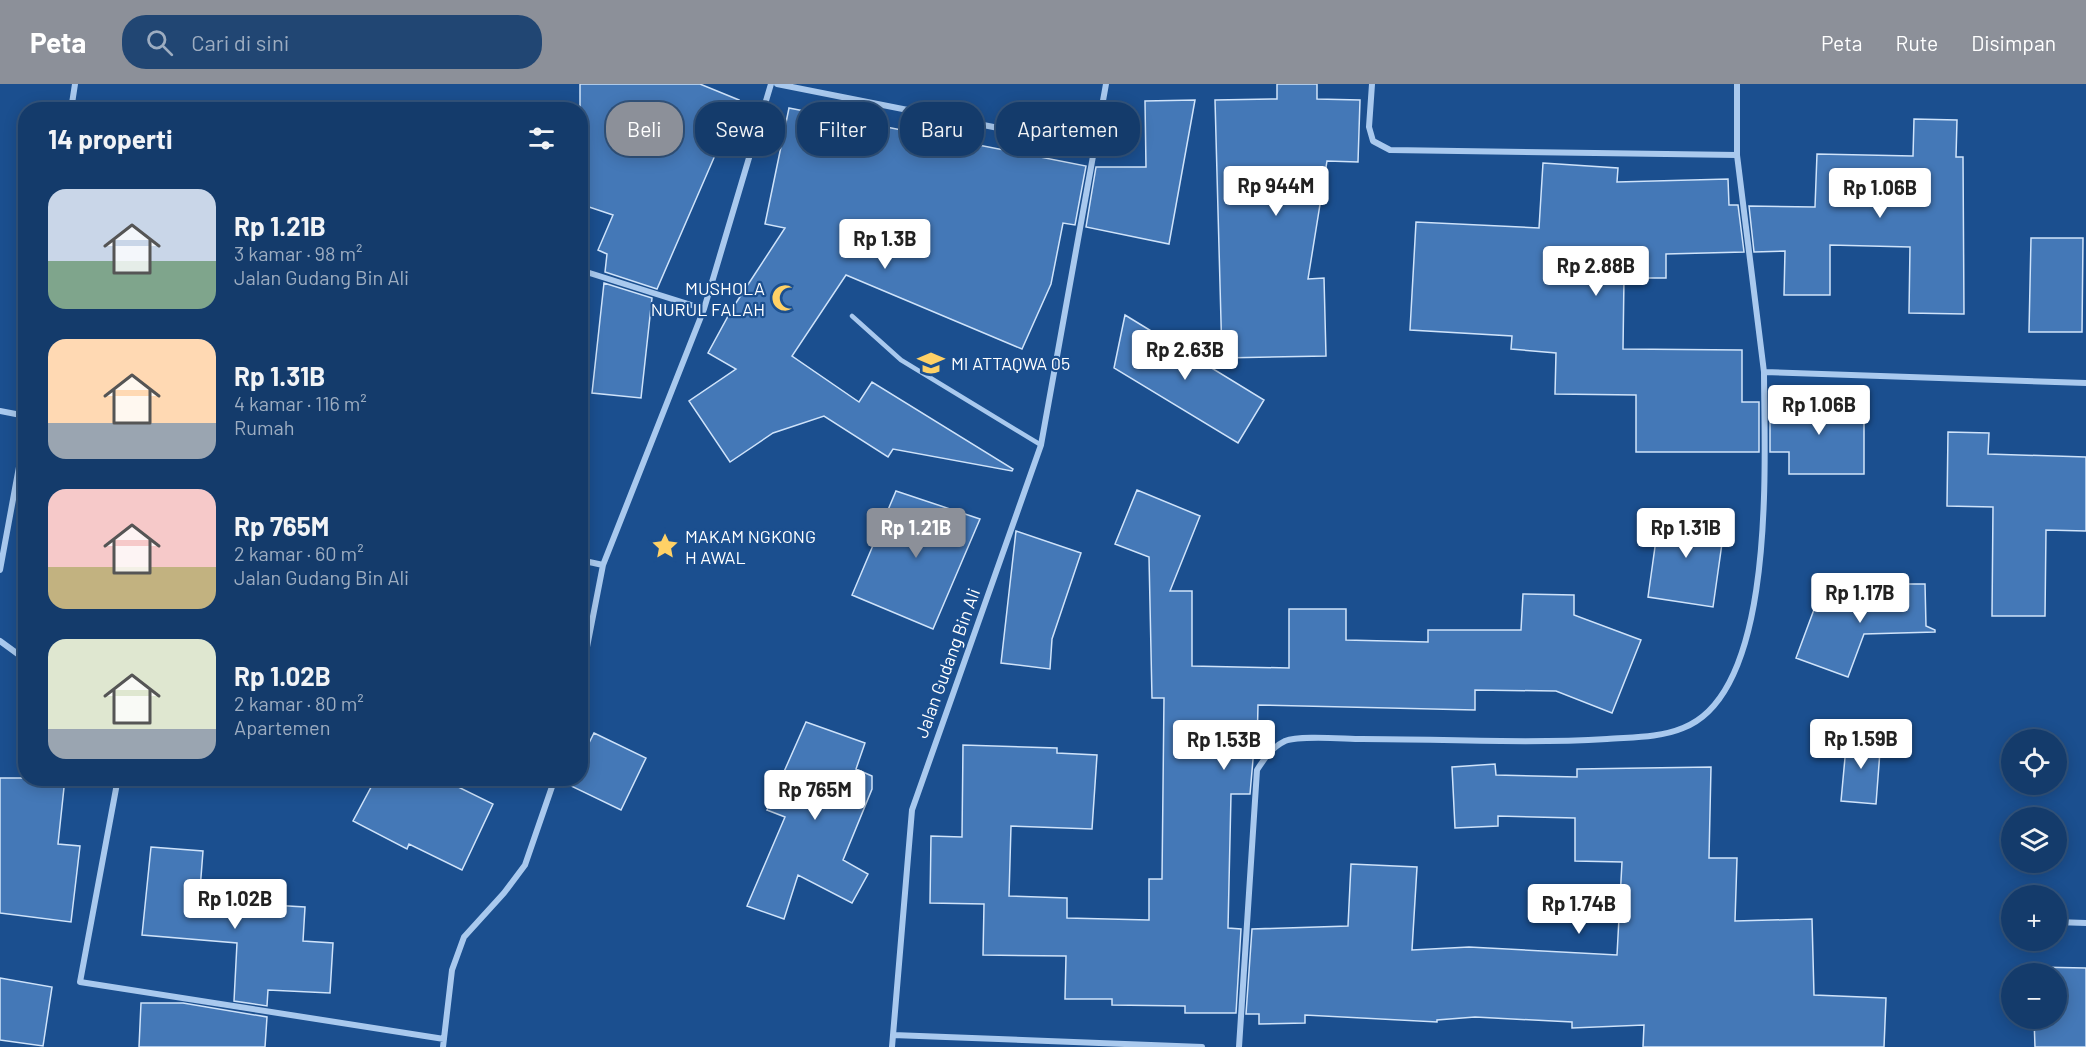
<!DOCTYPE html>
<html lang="id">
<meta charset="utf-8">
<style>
:root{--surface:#143b6b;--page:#214673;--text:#f1f3f6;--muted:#9dadc1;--line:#33557e;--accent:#8c9099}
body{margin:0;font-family:Barlow,sans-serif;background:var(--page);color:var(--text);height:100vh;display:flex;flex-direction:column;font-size:22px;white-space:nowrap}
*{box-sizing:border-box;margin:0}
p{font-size:20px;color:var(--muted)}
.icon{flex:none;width:33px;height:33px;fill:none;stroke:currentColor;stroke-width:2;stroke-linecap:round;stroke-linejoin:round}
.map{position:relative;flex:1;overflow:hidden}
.panel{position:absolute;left:18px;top:18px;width:570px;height:684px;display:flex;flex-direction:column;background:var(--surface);border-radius:24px;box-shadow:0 3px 15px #0003,0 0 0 2px var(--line)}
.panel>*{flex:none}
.guide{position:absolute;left:606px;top:18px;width:570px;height:54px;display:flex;gap:12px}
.buttons{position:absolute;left:2001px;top:645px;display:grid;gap:12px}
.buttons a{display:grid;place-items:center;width:66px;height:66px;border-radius:50%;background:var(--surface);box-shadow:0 3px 15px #0003,0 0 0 2px var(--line);font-size:30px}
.price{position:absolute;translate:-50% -51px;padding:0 14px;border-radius:6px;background:#fff;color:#222;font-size:20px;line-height:39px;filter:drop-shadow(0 2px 3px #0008)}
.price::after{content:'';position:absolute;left:50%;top:36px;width:18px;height:14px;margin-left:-9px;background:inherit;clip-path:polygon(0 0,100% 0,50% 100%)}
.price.selected{background:var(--accent);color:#fff}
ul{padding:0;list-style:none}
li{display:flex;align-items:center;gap:18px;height:150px;padding:0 30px}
li span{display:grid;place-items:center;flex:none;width:168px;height:120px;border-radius:18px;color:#555}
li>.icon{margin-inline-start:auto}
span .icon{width:72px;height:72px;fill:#fffc;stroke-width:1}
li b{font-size:26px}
h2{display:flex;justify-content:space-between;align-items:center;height:72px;padding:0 30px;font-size:26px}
.chip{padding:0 21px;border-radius:24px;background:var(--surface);box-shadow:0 3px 15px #0003,0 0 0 2px var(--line);font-size:21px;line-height:54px}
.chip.selected{background:var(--accent);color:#fff}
header{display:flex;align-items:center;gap:36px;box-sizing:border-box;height:84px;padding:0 30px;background:var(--accent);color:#fff}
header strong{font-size:28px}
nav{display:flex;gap:33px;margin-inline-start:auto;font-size:21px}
.search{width:420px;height:54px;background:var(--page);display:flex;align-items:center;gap:15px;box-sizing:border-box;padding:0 21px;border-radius:24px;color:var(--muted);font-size:22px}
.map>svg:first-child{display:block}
.building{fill:#4478b7;stroke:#cfe3fa;stroke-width:1.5}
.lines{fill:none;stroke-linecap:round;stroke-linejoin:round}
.lane{stroke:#a9c9ee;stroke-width:4.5}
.street{stroke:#a9c9ee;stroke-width:6}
.labels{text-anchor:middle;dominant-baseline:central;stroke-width:4.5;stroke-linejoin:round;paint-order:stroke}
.poi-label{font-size:18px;fill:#fff;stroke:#1b4f8f;text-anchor:start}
.street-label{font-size:18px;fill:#fff;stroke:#1b4f8f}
</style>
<header>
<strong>Peta</strong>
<div class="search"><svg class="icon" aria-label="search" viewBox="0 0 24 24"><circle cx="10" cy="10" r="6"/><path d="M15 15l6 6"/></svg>Cari di sini</div>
<nav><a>Peta</a><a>Rute</a><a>Disimpan</a></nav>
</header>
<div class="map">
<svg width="2086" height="963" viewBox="0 0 2086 963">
<rect width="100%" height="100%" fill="#1b4f8f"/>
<!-- building -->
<path class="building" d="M580 0H700L739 16 657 205 605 188 607 170 598 166 613 131 580 120Z
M1277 0H1317V15L1360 16 1358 78 1327 77 1308 195 1324 194 1326 272 1222 274 1215 16 1277 15Z
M1195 16 1169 160 1086 143 1096 83H1146L1145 17Z
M789 24 1086 82 1075 141 1063 139 1051 200 1022 265 846 191 792 272 859 318 872 298 1013 385 1012 387 893 365 888 373 824 332 773 349 730 378 689 317 736 285 708 269 732 225 785 144 765 140Z
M1914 35 1957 36 1956 73H1963L1964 230 1909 229 1910 163 1830 161V211H1784L1785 167 1754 168 1749 122 1815 123 1817 70 1913 72Z
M1543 79 1618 84 1617 98 1728 95 1729 121H1738L1744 168 1666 170V194H1624L1623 265 1742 266V318H1759V368H1636V311L1555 310 1556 269 1511 265 1512 252 1410 246 1416 138 1539 144Z
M2031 154H2083L2082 248H2029Z
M604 199 652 214 641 314 592 309Z
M1125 231 1264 316 1238 359 1114 284Z
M1770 318H1864V390H1789V368H1770Z
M1948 348 1989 349 1988 370 2086 373V447L2046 446 2045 532H1992L1993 423 1947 422Z
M1137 406 1200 432 1170 507H1192V582L1289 584V525H1346V556L1428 558V546H1521L1523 510 1574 511V531L1641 556 1612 629 1556 607 1475 606V626L1258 621 1257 664H1254L1250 710H1231L1228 844 1241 845 1236 929H1185V922L1112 921V915H1065L1066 872 983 871 984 820 930 819 931 752 962 753 963 661 1057 664V669L1097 671 1092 745 1011 742 1009 812 1067 814V834L1149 836V795H1162L1164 614H1152L1149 473 1115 460Z
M896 407 980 435 933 545 852 511Z
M1660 427 1725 438 1713 523 1648 513Z
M1016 447 1081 469 1052 555 1050 585 1001 579Z
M1881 500H1925L1926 542 1935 546V548L1864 550 1848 593 1796 574 1822 504 1882 526Z
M806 638 865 659 856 685 872 692V705L843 776 868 790 852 819 798 791 784 835 747 822 785 733 767 726Z
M594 649 646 674 621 726 569 701 572 694H580V677Z
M1847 652 1881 654 1876 720 1841 717Z
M1495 680 1496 691 1577 693V685L1711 683 1709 774H1737L1735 837 1812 835 1814 911 1886 914 1884 963H1643L1644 941 1572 944V938L1475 933 1437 936V938L1305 931V939L1259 940V930H1246L1252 845 1348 842 1351 780 1417 783 1412 866 1469 863 1617 871 1622 778 1575 777V734L1498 732V742L1455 744 1452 683Z
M0 694H65L58 760 80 762 71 838 0 829Z
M376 694H440L493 720 462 786 409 760 407 765 353 737Z
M151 763 203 767 200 806 205 807 204 817 305 823 303 857 333 859 330 909 268 906 267 922 234 917 237 859 142 851Z
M2035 883 2086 884V963H2035L2034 934H2056V890H2035Z
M0 894 52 903 43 962 0 956Z
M141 919H183L267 933 265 963H139Z"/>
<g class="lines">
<!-- lane -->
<path class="lane" d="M852 232 901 276 1041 361"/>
<!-- street -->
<path class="street" d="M777 0 1094 63
M1372 0 1369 43 1373 57 1390 66 1737 71
M1737 0V71L1764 288
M71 26 75 0
M580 186 704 225
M0 327 26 332
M580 476 603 481
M0 486 26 345
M0 557 26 576
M580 599 603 481 704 225 771 0
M118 694 80 898 444 955
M2056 838 2086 839
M893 951 1202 963
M443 963 452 886 464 853 504 809 525 781 555 694
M892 963 912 726 1041 361 1106 0
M1239 963 1257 686C1264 675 1272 663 1285 657 1300 651 1344 655 1362 655 1443 655 1526 660 1607 655 1632 653 1659 654 1683 644 1778 608 1764 372 1764 288L2086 299"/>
</g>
<!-- icons -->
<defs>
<symbol id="mosque-bare" viewBox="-9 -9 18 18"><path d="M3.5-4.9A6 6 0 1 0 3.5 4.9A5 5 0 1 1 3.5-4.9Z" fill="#ffd166" stroke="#1b4f8f" stroke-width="2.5" paint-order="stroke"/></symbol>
<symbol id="school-bare" viewBox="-9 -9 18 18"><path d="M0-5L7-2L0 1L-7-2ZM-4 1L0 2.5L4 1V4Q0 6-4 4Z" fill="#ffd166" stroke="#1b4f8f" stroke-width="2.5" paint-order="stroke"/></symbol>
<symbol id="sight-bare" viewBox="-9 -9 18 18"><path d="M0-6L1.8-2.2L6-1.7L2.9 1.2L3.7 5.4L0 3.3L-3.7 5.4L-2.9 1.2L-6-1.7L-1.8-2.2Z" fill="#ffd166" stroke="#1b4f8f" stroke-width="2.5" paint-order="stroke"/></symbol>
</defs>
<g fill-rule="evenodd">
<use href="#mosque-bare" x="766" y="195" width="38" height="38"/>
<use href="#school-bare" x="912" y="260" width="38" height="38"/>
<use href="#sight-bare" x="646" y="443" width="38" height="38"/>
</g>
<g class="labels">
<!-- poi labels -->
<g class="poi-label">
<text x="765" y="204" text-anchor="end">MUSHOLA<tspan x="765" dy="21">NURUL FALAH</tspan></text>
<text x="951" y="279">MI ATTAQWA 05</text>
<text x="685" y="452">MAKAM NGKONG<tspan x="685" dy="21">H AWAL</tspan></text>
</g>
<!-- street labels -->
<g class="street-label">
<text transform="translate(947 579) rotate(-70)">Jalan Gudang Bin Ali</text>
</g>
</g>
</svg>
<div class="buttons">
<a><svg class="icon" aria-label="locate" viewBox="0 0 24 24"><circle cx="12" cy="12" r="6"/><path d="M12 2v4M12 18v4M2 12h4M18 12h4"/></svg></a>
<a><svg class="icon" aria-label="layers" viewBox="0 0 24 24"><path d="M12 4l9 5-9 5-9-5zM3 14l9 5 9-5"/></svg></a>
<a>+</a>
<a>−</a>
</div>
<b class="price" style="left:1276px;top:133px">Rp 944M</b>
<b class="price" style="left:1880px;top:135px">Rp 1.06B</b>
<b class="price" style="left:885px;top:186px">Rp 1.3B</b>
<b class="price" style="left:1596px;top:213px">Rp 2.88B</b>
<b class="price" style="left:1185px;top:297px">Rp 2.63B</b>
<b class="price" style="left:1819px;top:352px">Rp 1.06B</b>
<b class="price selected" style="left:916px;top:475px">Rp 1.21B</b>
<b class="price" style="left:1686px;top:475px">Rp 1.31B</b>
<b class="price" style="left:1860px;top:540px">Rp 1.17B</b>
<b class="price" style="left:1861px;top:686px">Rp 1.59B</b>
<b class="price" style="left:1224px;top:687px">Rp 1.53B</b>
<b class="price" style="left:815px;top:737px">Rp 765M</b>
<b class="price" style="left:235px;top:846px">Rp 1.02B</b>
<b class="price" style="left:1579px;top:851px">Rp 1.74B</b>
<div class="guide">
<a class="chip selected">Beli</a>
<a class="chip">Sewa</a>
<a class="chip">Filter</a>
<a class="chip">Baru</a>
<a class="chip">Apartemen</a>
</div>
<section class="panel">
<h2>14 properti<svg class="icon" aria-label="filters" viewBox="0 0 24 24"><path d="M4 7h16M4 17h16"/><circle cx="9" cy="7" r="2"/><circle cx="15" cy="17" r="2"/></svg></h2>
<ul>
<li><span style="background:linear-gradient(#c9d6e8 60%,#7fa58c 0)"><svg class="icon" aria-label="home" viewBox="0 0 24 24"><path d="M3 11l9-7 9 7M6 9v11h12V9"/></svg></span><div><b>Rp 1.21B</b><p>3 kamar · 98 m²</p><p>Jalan Gudang Bin Ali</p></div></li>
<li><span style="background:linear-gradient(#ffd9b3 70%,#9aa5b1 0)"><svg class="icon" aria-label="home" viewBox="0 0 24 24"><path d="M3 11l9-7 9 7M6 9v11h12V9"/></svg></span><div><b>Rp 1.31B</b><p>4 kamar · 116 m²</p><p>Rumah</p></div></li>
<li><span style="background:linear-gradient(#f6c9c9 65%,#c2b280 0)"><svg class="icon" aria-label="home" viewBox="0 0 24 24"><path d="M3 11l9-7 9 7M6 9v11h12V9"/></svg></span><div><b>Rp 765M</b><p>2 kamar · 60 m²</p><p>Jalan Gudang Bin Ali</p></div></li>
<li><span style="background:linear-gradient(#dfe7d0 75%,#9aa5b1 0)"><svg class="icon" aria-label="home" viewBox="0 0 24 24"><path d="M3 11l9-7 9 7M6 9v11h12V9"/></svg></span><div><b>Rp 1.02B</b><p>2 kamar · 80 m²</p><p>Apartemen</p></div></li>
</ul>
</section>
</div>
